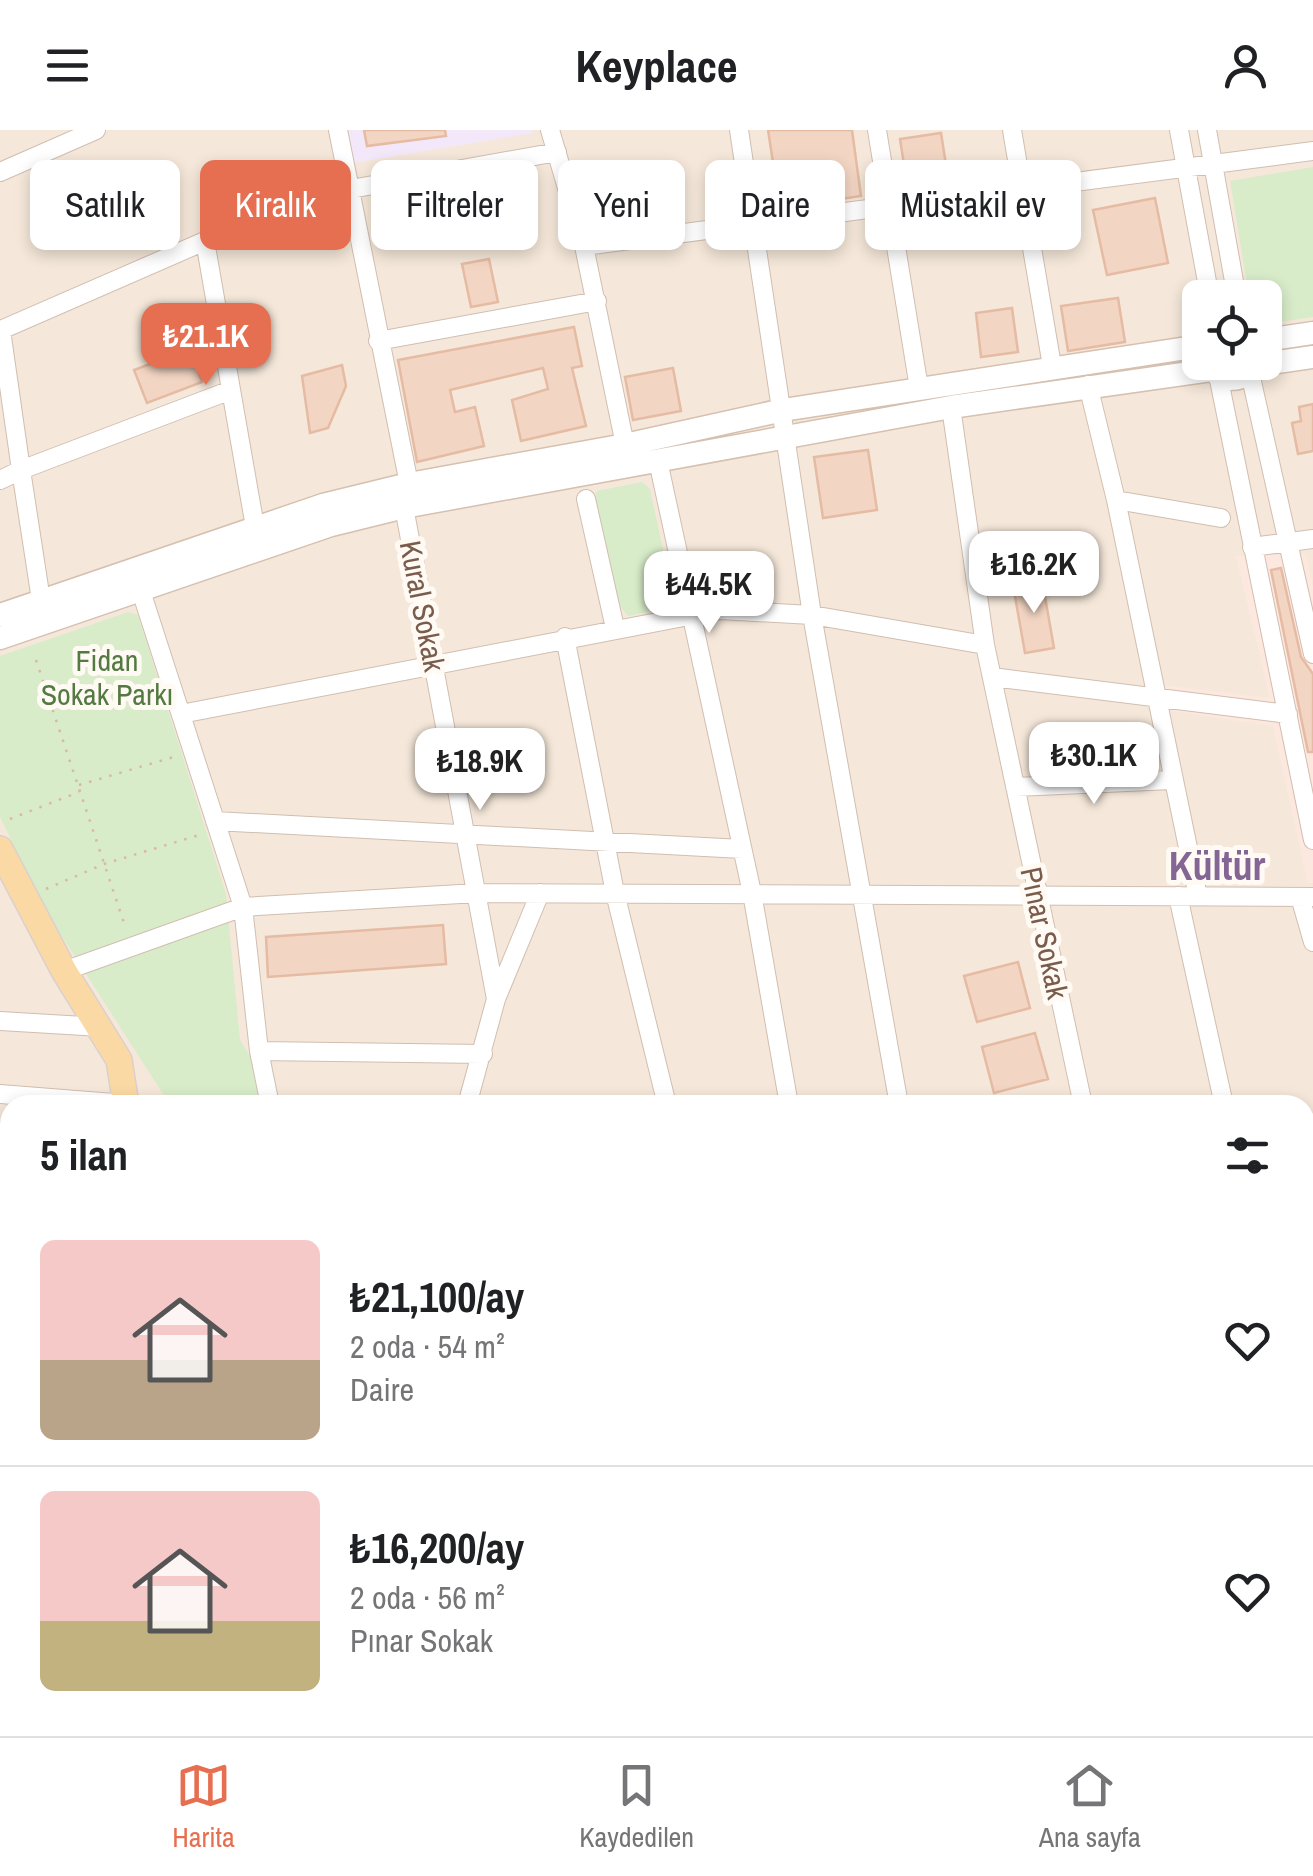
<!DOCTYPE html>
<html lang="tr">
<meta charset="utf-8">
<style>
:root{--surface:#fff;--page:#f2f2f2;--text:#202124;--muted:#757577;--line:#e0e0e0;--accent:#e76f51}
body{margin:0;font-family:"Archivo Narrow",sans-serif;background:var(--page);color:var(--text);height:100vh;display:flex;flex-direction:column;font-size:38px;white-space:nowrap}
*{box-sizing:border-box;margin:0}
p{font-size:32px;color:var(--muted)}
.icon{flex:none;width:55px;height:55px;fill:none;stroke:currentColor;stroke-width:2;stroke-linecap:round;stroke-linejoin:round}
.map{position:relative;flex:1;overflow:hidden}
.sheet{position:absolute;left:0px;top:965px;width:1315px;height:642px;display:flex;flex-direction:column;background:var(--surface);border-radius:30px 30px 0 0;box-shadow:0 5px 15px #0003}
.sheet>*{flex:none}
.top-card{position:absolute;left:30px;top:30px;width:1255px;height:90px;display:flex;gap:20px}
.buttons{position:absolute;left:1182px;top:150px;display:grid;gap:20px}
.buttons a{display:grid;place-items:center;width:100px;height:100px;border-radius:15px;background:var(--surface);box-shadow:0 5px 15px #0003;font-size:50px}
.price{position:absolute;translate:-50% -85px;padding:0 22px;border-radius:20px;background:#fff;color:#222;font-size:32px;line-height:65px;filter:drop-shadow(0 2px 5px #0008)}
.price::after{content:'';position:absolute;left:50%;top:60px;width:30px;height:22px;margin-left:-15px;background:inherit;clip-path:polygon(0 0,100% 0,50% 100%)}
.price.current{background:var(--accent);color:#fff}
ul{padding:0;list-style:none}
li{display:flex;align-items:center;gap:30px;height:250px;padding:0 40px}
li+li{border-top:2px solid var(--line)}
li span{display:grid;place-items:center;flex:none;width:280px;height:200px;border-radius:15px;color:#555}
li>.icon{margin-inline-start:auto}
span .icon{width:120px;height:120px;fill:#fffc;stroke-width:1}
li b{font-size:42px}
h2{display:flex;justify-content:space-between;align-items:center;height:120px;padding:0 40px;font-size:42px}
.chip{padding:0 35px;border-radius:15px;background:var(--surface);box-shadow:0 5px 15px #0003;font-size:35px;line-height:90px}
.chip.current{background:var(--accent);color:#fff}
header{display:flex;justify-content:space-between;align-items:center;height:130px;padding:0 40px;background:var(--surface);font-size:45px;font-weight:700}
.tab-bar{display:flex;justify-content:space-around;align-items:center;height:140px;border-top:2px solid var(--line);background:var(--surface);font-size:28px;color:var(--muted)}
.tab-bar a{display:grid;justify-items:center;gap:5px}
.tab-bar .current{color:var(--accent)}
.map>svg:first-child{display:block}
.residential{fill:#f5e8da;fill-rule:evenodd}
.commercial{fill:#fde8e0}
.education{fill:#f3e8fa}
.green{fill:#d8ecc9}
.building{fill:#f3d5c3;stroke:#e6bba3;stroke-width:2.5}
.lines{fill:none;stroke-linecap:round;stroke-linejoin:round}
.minor-casing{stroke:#d1beb0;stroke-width:20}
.secondary-casing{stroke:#d6c0b0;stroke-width:25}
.primary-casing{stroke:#dad1cd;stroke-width:28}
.path{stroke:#d9b8a5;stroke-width:2.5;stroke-dasharray:2.5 8;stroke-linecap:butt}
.minor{stroke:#fff;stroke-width:18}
.secondary{stroke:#fff;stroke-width:22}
.primary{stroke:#fbd9a5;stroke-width:25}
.labels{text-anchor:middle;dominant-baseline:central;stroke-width:10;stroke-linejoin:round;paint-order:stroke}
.street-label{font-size:30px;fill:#7a5c4d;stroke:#fffaf3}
.park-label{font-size:30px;fill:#537a41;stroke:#fffaf3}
.district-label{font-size:40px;font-weight:bold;fill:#846695;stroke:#fffaf3}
</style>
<header><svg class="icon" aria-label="menu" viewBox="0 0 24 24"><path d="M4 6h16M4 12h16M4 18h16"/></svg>Keyplace<svg class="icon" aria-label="person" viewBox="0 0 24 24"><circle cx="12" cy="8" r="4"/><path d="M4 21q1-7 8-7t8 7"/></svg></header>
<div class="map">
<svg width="1313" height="1606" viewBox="0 0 1313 1606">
<rect width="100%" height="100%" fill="#fdf6ec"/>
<!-- residential -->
<path class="residential" d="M0 0H1313V1606H0ZM1200 168H1265V232H1200ZM10 975H1305V1598H10Z"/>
<!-- commercial -->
<path class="commercial" d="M1306 425 1313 458V753H1308L1273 596 1166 580 1161 555 1270 568 1236 426Z"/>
<!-- education -->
<path class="education" d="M348 0H532L533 3 353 33Z
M0 1045H10V1253H0Z
M563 1598H1108V1606H564Z"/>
<!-- green -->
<path class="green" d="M1313 37V187L1265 194V168L1249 167 1230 51Z
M642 352 650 359 674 470 669 478 628 486 621 478 593 369 597 361Z
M128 482 138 485 226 764 240 910 250 926 263 975H170L45 780 0 687V526Z
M962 1598H1094V1606H962Z"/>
<!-- building -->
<path class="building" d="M364 0H445L446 6 367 16Z
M768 0H852L861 66 780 78Z
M941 3 949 54 908 60 900 9Z
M652 60 659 90 608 100 601 71Z
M1155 68 1168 133 1107 145 1093 80Z
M489 129 498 172 471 177 462 134Z
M1118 168 1125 212 1068 221 1061 176Z
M1012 178 1018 222 981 227 976 183Z
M574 197 582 236 572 238 586 296 521 311 512 270 548 259 543 238 450 260 455 282 475 277 484 316 417 332 398 230Z
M190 219 202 252 147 273 134 240Z
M342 235 346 256 328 298 310 303 302 246Z
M673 238 681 281 633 290 625 247Z
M1313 274V321L1298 324 1292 293 1301 291 1299 277Z
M868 320 877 380 823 388 814 327Z
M1281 438 1301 527 1313 544V622H1308L1271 440Z
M1042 450 1054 518 1025 523 1013 455Z
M443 795 446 834 268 847 266 807Z
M1018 832 1030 878 977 892 964 846Z
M1035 903 1048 949 994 963 982 917Z"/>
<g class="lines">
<defs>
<path id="minor" d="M338 0 409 354
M550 0 584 116 625 315
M739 0 812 485 899 975
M877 0 919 258
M1012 0 1052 236
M1179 0 1210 168
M1207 0 1237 168
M0 42 96 0
M205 111 255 397
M584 116 1313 21
M378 211 597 171
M1250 243 1313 524
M1218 245 1313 710
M1088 255 1116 370 1198 766
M951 277 985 515 1083 975
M658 331 752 763 789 975
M0 350 21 340 1 200 205 111 351 59 557 22
M586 369 615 498
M1116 370 1221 388
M404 377 496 869
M1252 417 1313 409
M140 458 243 777 259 921
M41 470 21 340 231 260
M565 507 615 763 667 975
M992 547 1288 584
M181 584 720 480 812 485 985 515
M1015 657 1171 650
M215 691 742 719
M1178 766 1224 975
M1300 767 1313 812
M64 841 243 777 477 763 1313 767
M0 891 101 897
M0 964 139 975
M270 975 259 921 483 924
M467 975 496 869 540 763
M1305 1065H1313
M0 1271 10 1270
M1305 1495H1313
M0 1540H10
M437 1598 441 1606
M1127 1598V1606
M16 1606 17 1598
M282 1606 283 1598
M1263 1606V1598"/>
<path id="secondary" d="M1265 210 1313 203
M1208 232C1219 256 1245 253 1257 232
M1256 235 1313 227
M0 485 323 375 409 354 625 315 783 280 1200 216
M0 508 331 395 404 377 951 277 1211 240"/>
<path id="primary" d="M0 719 64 841 119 930 126 975
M0 1419H10
M144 1606V1598"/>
</defs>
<!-- minor casing -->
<use href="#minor" class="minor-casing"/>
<!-- secondary casing -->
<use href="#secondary" class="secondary-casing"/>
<!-- primary casing -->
<use href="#primary" class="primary-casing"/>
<!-- path -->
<path class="path" d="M36 530 126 799
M79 655 177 626
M10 689 79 662
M46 759 104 734 199 705"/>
<!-- minor -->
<use href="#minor" class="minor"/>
<!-- secondary -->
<use href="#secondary" class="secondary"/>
<!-- primary -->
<use href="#primary" class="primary"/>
</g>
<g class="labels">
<!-- street labels -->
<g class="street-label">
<text transform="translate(423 476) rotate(79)">Kural Sokak</text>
<text transform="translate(1045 803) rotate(78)">Pınar Sokak</text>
</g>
<!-- park labels -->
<g class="park-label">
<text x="107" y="530">Fidan<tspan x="107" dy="34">Sokak Parkı</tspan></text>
</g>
<!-- district labels -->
<g class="district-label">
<text x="1217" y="735">Kültür</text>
</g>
</g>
</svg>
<div class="buttons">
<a><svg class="icon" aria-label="locate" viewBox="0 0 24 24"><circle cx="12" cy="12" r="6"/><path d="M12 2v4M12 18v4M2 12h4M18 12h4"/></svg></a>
</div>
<b class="price current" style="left:206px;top:258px">₺21.1K</b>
<b class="price" style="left:1034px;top:486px">₺16.2K</b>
<b class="price" style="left:709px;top:506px">₺44.5K</b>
<b class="price" style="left:1094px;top:677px">₺30.1K</b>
<b class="price" style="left:480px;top:683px">₺18.9K</b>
<div class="top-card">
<a class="chip">Satılık</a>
<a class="chip current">Kiralık</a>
<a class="chip">Filtreler</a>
<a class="chip">Yeni</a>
<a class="chip">Daire</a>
<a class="chip">Müstakil ev</a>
</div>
<section class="sheet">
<h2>5 ilan<svg class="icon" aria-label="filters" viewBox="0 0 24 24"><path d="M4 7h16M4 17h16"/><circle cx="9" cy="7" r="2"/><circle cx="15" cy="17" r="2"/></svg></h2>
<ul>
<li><span style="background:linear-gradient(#f6c9c9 60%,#b9a48a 0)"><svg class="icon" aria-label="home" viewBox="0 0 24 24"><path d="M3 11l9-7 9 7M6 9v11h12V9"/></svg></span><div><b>₺21,100/ay</b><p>2 oda · 54 m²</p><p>Daire</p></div><svg class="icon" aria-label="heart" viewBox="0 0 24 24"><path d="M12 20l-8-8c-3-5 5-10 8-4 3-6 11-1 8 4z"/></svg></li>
<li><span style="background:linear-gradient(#f6c9c9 65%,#c2b280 0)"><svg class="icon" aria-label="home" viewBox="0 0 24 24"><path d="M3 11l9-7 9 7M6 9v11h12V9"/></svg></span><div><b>₺16,200/ay</b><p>2 oda · 56 m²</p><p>Pınar Sokak</p></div><svg class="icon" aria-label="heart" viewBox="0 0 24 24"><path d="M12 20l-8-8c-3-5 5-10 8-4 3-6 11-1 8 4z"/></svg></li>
</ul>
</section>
</div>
<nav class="tab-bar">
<a class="current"><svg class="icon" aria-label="map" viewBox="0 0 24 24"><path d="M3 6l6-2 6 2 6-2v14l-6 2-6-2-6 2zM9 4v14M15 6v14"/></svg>Harita</a>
<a><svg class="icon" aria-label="saved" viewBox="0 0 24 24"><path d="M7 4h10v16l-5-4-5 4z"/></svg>Kaydedilen</a>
<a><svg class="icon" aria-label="home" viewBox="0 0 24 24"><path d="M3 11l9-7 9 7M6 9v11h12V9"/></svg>Ana sayfa</a>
</nav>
